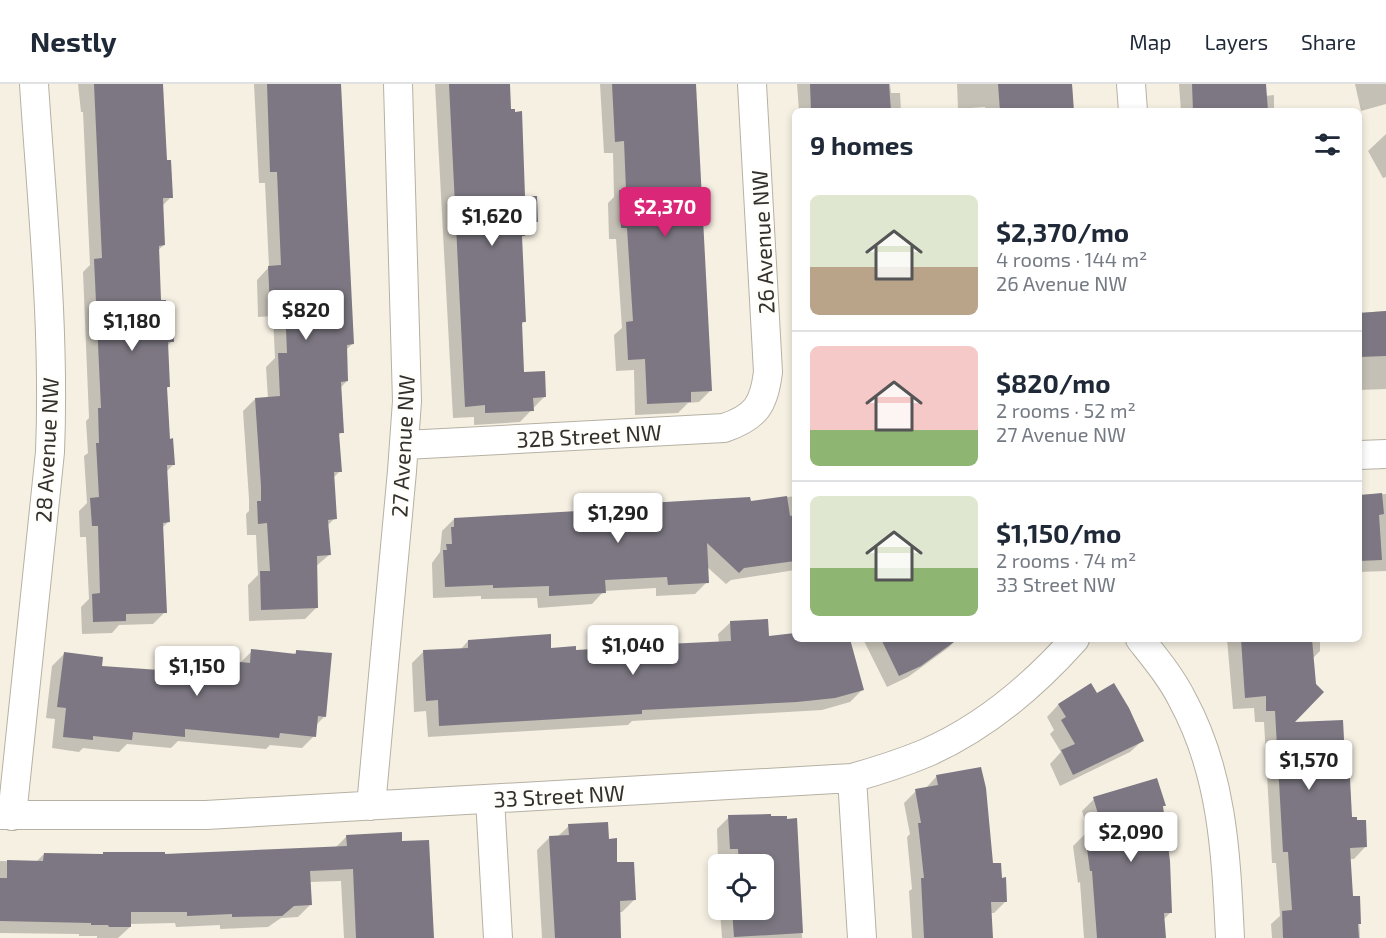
<!DOCTYPE html>
<meta charset="utf-8">
<style>
:root{--surface:#fff;--page:#f2f2f3;--text:#1f2937;--muted:#747a83;--line:#e0e1e3;--accent:#db2777}
body{margin:0;font-family:"Exo 2",sans-serif;background:var(--page);color:var(--text);height:100vh;display:flex;flex-direction:column;font-size:22px;white-space:nowrap}
*{box-sizing:border-box;margin:0}
p{font-size:20px;color:var(--muted)}
.icon{flex:none;width:33px;height:33px;fill:none;stroke:currentColor;stroke-width:2;stroke-linecap:round;stroke-linejoin:round}
.map{position:relative;flex:1;overflow:hidden}
.side{position:absolute;left:792px;top:24px;width:570px;height:534px;display:flex;flex-direction:column;background:var(--surface);border-radius:9px;box-shadow:0 3px 9px #0003}
.side>*{flex:none}
.controls{position:absolute;left:708px;top:770px;display:grid;gap:12px}
.controls a{display:grid;place-items:center;width:66px;height:66px;border-radius:9px;background:var(--surface);box-shadow:0 3px 9px #0003;font-size:30px}
.price{position:absolute;translate:-50% -51px;padding:0 14px;border-radius:6px;background:#fff;color:#222;font-size:20px;line-height:39px;filter:drop-shadow(0 2px 3px #0008)}
.price::after{content:'';position:absolute;left:50%;top:36px;width:18px;height:14px;margin-left:-9px;background:inherit;clip-path:polygon(0 0,100% 0,50% 100%)}
.price.on{background:var(--accent);color:#fff}
ul{padding:0;list-style:none}
li{display:flex;align-items:center;gap:18px;height:150px;padding:0 18px}
li+li{border-top:2px solid var(--line)}
li span{display:grid;place-items:center;flex:none;width:168px;height:120px;border-radius:9px;color:#555}
li>.icon{margin-inline-start:auto}
span .icon{width:72px;height:72px;fill:#fffc;stroke-width:1}
li b{font-size:26px}
h2{display:flex;justify-content:space-between;align-items:center;height:72px;padding:0 18px;font-size:26px}
header{display:flex;align-items:center;gap:36px;box-sizing:border-box;height:84px;padding:0 30px;background:var(--surface);border-bottom:2px solid var(--line)}
header strong{font-size:28px}
nav{display:flex;gap:33px;margin-inline-start:auto;font-size:21px}
.map>svg:first-child{display:block}
.shadow{fill:#0003}
.building{fill:#7c7782}
.lines{fill:none;stroke-linecap:round;stroke-linejoin:round}
.street-casing{stroke:#b6b1a4;stroke-width:30}
.street{stroke:#fff;stroke-width:28}
.labels{text-anchor:middle;dominant-baseline:central;stroke-width:6;stroke-linejoin:round;paint-order:stroke}
.street-label{font-size:22px;fill:#34312c;stroke:#fffefb}
</style>
<header>
<strong>Nestly</strong>
<nav><a>Map</a><a>Layers</a><a>Share</a></nav>
</header>
<div class="map">
<svg width="1386" height="854" viewBox="0 0 1386 854">
<rect width="100%" height="100%" fill="#f6f0e3"/>
<!-- shadow -->
<path class="shadow" d="M78 0H162L166 78 171 113 162 122 164 161 157 167 159 218 172 257 166 263 168 303 166 305 169 356 174 380 166 388 168 438 162 444 165 528 153 540 119 541 112 549 82 550 81 523 89 515 86 453H80L79 427 87 419 84 372 88 369 86 337 89 334 83 188 90 181 83 28H81Z
M254 0H339L352 260 346 266 347 297 340 304 342 348 338 352 340 387 333 394 335 434 327 442 329 471 315 483 317 523 305 535 249 537 248 501 258 491 256 451H247L246 430 249 427V415L243 327 255 315H268L266 283 275 274 273 232 258 233 257 196 269 183 265 99H259Z
M435 0H508L509 27 523 114 536 137 521 154 525 237 521 241 523 290 545 312 520 338 474 341V333L453 334Z
M600 0H695L711 306 699 318 688 319 678 329 635 331 634 286 616 287 614 251 622 244 616 155H609L608 119 614 113 613 69H604Z
M797 0H890L891 9H900L901 27H799Z
M957 0H1072L1073 27H985V23L958 25Z
M1179 0H1264L1265 12 1274 11V27H1181Z
M1355 0H1386V20L1361 27Z
M1386 50V93L1383 94 1368 67Z
M1386 227V305L1359 306V229Z
M1386 410V487L1359 488V411Z
M795 412V486L731 496 726 500 706 482 707 498 695 510 656 512V504L604 507 592 520 538 524 537 514 481 515V512L433 514 432 479 440 468 442 447 454 435 627 425 631 422 749 419Z
M731 538 768 553 795 550V555H849L862 606 850 618 822 626 632 637 628 641 428 653 426 627 414 628 412 579 424 567 460 566 468 557 592 569 640 566 644 563 719 559 718 550Z
M863 555H957L948 564 908 593 887 603Z
M1227 555H1320V567L1312 575 1291 639 1343 676 1351 735 1366 762 1354 775H1349L1351 814H1358L1360 854H1272L1271 840 1280 832 1276 779H1272L1264 638H1255L1254 624 1233 625Z
M252 567 293 571 297 567 325 632 315 642 314 652 302 664 270 661 266 665 178 657 171 664 127 660 119 668 83 664 79 668 52 664 55 635 46 634 52 582 64 570 100 584 170 589 175 584 190 586 200 575 240 579Z
M1090 601 1097 611 1142 657 1130 668 1060 702 1050 680 1061 668 1050 650 1054 646 1047 633 1058 621Z
M937 692 1001 795 1006 817 994 829H990L992 854H912L909 807 912 805 907 753 910 750 904 719 916 707 925 705Z
M1094 715 1164 721 1162 723 1171 828 1163 836 1164 854H1084L1080 798 1078 799 1073 762 1085 750H1089L1082 727Z
M729 733 796 736 802 854H722L720 827 722 825H764V780H727V776H718L717 745Z
M569 742 608 756 616 780 634 816 622 828H619L620 854H542L537 766 549 754 557 753Z
M347 752 400 759 433 854H344L341 797 309 798 310 821 298 833 281 834 268 843 220 845V841L176 843 175 839 130 840V843L118 854H97V852H79V850L0 849V777L36 778 44 770 163 771 335 764Z"/>
<!-- building -->
<path class="building" d="M94 0H163L167 76H171L173 114H163L165 161 159 162 161 216H166L167 235H173L174 258H168L170 303H167L170 355 173 354 175 381H167L170 438 163 439 167 529 126 530V537L93 538 92 510 100 509 98 442H92L90 414 99 413 96 359H99L98 324H101L94 175 102 174Z
M267 0H341L354 260 347 261 348 297 341 298 344 349H339L342 388H334L337 435 328 436 331 471 317 472 318 524 261 526 260 487H270L267 439 258 440 257 417H261V402L255 314 280 312 278 269H287L285 221 270 222 268 182 281 181 277 88H270Z
M449 0H510L511 25H515V28L522 27 525 112H537L538 138H524L525 152H522L526 238H522L524 288 545 287 546 313 533 314 534 327 485 329V321L465 323Z
M612 0H696L712 307 691 308V318L647 320 645 275 628 276 626 238 633 237 627 144H621L619 106H626L624 57 615 58Z
M810 0H889L891 27H811Z
M998 0H1072L1074 27H1000Z
M1192 0H1266L1268 27H1193Z
M1386 227V272L1359 273V229Z
M1382 409 1384 430 1379 431 1382 476 1359 477V431L1362 430 1360 411Z
M787 412 790 432 795 431V477L744 484 739 489 707 459 709 499 668 501 667 493 605 496 606 509 549 512V502L493 504V501L445 503 443 466H447L446 460H452L451 443H454V434L630 424V420L665 418 750 413 751 417Z
M768 535 769 552 795 549V555H850L864 606 835 614 797 618 642 626V630L439 642 438 616 426 617 423 566 468 564V556L551 550V564L576 562V566L593 565V567L644 565V561L731 557 730 537Z
M881 555H958L921 582 899 592Z
M1241 555H1312L1316 600 1324 608 1295 638 1343 636 1345 675H1349L1352 733H1357V736H1366L1367 763 1350 764 1353 812H1360L1361 840H1358L1359 854H1283L1282 827 1292 826 1288 768H1283L1275 627H1266V612L1245 614Z
M251 565 296 570V566L332 569 326 633 318 632 316 653 280 649 279 654 185 645V653L133 648 132 656 93 652V656L63 653 66 624 57 623 64 568 103 573 102 582 174 587V582L198 585 200 574 250 579Z
M1091 599 1097 609 1114 599 1129 624 1144 657 1073 691 1061 666 1075 660 1061 636 1066 633 1058 620Z
M981 683 986 704 993 779H1001L1002 794 1006 793 1007 818H991L993 854H924L921 794H924L918 739H921L915 705 938 701 936 691Z
M1157 694 1166 722H1163L1170 777 1172 829H1164L1166 854H1097L1092 787H1090L1085 749 1103 747 1093 713Z
M771 730V732H787V735L797 734 803 849 734 853 732 825H764V780H739L738 765H730L728 731Z
M608 738 609 755 617 754V778H634L636 816 620 817 621 854H555L549 752 569 751 568 740Z
M402 748V757L429 756 434 854H356L353 785 310 787 312 821 294 822 282 832 232 833V830L187 832V828H131V843H109L108 841H91V839L0 837V794H7V776L43 777 44 769 103 770V768H165V770L347 762 346 751Z"/>
<g class="lines">
<defs>
<path id="street" d="M1131 0 1133 27
M405 361 724 344C756 333 764 321 768 288L752 0
M1359 371 1386 370
M1140 555C1155 574 1171 593 1182 615 1223 690 1226 771 1230 854
M852 694 862 854
M490 715 498 854
M371 722 402 387 407 317 398 0
M0 731H206L852 694C877 687 902 679 926 669 983 644 1034 601 1075 555
M12 732 50 368C55 245 42 123 34 0"/>
</defs>
<!-- street casing -->
<use href="#street" class="street-casing"/>
<!-- street -->
<use href="#street" class="street"/>
</g>
<g class="labels">
<!-- street labels -->
<g class="street-label">
<text transform="translate(762 158) rotate(-93)">26 Avenue NW</text>
<text transform="translate(589 351) rotate(-3)">32B Street NW</text>
<text transform="translate(402 362) rotate(-87)">27 Avenue NW</text>
<text transform="translate(46 366) rotate(-87)">28 Avenue NW</text>
<text transform="translate(559 711) rotate(-3)">33 Street NW</text>
</g>
</g>
</svg>
<div class="controls">
<a><svg class="icon" aria-label="locate" viewBox="0 0 24 24"><circle cx="12" cy="12" r="6"/><path d="M12 2v4M12 18v4M2 12h4M18 12h4"/></svg></a>
</div>
<b class="price on" style="left:665px;top:154px">$2,370</b>
<b class="price" style="left:492px;top:163px">$1,620</b>
<b class="price" style="left:306px;top:257px">$820</b>
<b class="price" style="left:132px;top:268px">$1,180</b>
<b class="price" style="left:618px;top:460px">$1,290</b>
<b class="price" style="left:633px;top:592px">$1,040</b>
<b class="price" style="left:197px;top:613px">$1,150</b>
<b class="price" style="left:1309px;top:707px">$1,570</b>
<b class="price" style="left:1131px;top:779px">$2,090</b>
<section class="side">
<h2>9 homes<svg class="icon" aria-label="filters" viewBox="0 0 24 24"><path d="M4 7h16M4 17h16"/><circle cx="9" cy="7" r="2"/><circle cx="15" cy="17" r="2"/></svg></h2>
<ul>
<li><span style="background:linear-gradient(#dfe7d0 60%,#b9a48a 0)"><svg class="icon" aria-label="home" viewBox="0 0 24 24"><path d="M3 11l9-7 9 7M6 9v11h12V9"/></svg></span><div><b>$2,370/mo</b><p>4 rooms · 144 m²</p><p>26 Avenue NW</p></div></li>
<li><span style="background:linear-gradient(#f6c9c9 70%,#8fb573 0)"><svg class="icon" aria-label="home" viewBox="0 0 24 24"><path d="M3 11l9-7 9 7M6 9v11h12V9"/></svg></span><div><b>$820/mo</b><p>2 rooms · 52 m²</p><p>27 Avenue NW</p></div></li>
<li><span style="background:linear-gradient(#dfe7d0 60%,#8fb573 0)"><svg class="icon" aria-label="home" viewBox="0 0 24 24"><path d="M3 11l9-7 9 7M6 9v11h12V9"/></svg></span><div><b>$1,150/mo</b><p>2 rooms · 74 m²</p><p>33 Street NW</p></div></li>
</ul>
</section>
</div>
